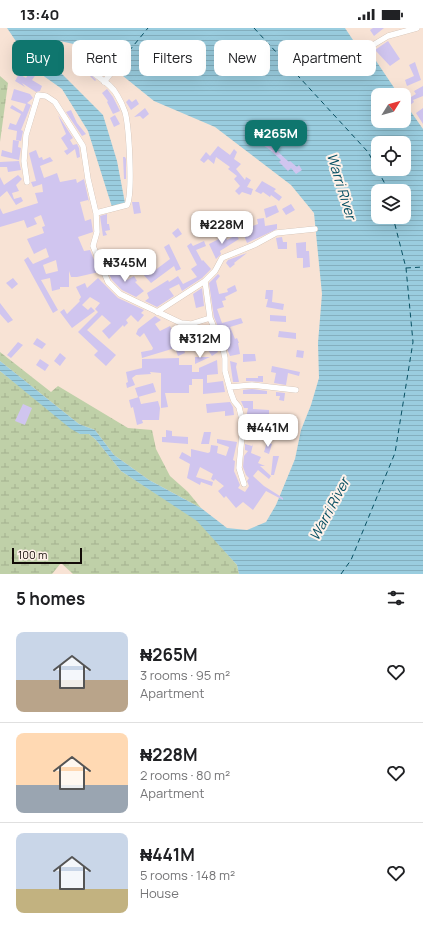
<!DOCTYPE html>
<meta charset="utf-8">
<style>
:root{--surface:#fff;--page:#f6f6f6;--text:#202124;--muted:#757577;--line:#e0e0e0;--accent:#0f766e}
body{margin:0;font-family:Manrope,sans-serif;background:var(--page);color:var(--text);height:100vh;display:flex;flex-direction:column;font-size:15px;white-space:nowrap}
*{box-sizing:border-box;margin:0}
p{font-size:13px;color:var(--muted)}
.icon{flex:none;width:22px;height:22px;fill:none;stroke:currentColor;stroke-width:2;stroke-linecap:round;stroke-linejoin:round}
.map{position:relative;height:546px;overflow:hidden}
.side{display:flex;flex-direction:column;background:var(--surface);flex:1}
.side>*{flex:none}
.top-card{position:absolute;left:12px;top:12px;width:399px;height:36px;display:flex;gap:8px}
.needle{width:26px;rotate:53deg}
.tools{position:absolute;left:371px;top:60px;display:grid;gap:8px}
.tools a{display:grid;place-items:center;width:40px;height:40px;border-radius:8px;background:var(--surface);box-shadow:0 4px 16px #0002;font-size:20px}
.scale{position:absolute;left:12px;bottom:10px;width:70px;box-sizing:border-box;padding-left:4px;border:2px solid #120b07;border-top:0;font-size:11px;line-height:14px;white-space:nowrap;color:#120b07;-webkit-text-stroke:3px #fff2ea;paint-order:stroke}
.price{position:absolute;translate:-50% -34px;padding:0 9px;border-radius:8px;background:#fff;color:#222;font-size:13px;line-height:26px;filter:drop-shadow(0 1px 2px #0008)}
.price::after{content:'';position:absolute;left:50%;top:24px;width:12px;height:9px;margin-left:-6px;background:inherit;clip-path:polygon(0 0,100% 0,50% 100%)}
.price.active{background:var(--accent);color:#fff}
ul{padding:0;list-style:none}
li{display:flex;align-items:center;gap:12px;height:100px;padding:0 16px}
li+li{border-top:1px solid var(--line)}
li span{display:grid;place-items:center;flex:none;width:112px;height:80px;border-radius:8px;color:#555}
li>.icon{margin-inline-start:auto}
span .icon{width:48px;height:48px;fill:#fffc;stroke-width:1}
li b{font-size:17px}
h2{display:flex;justify-content:space-between;align-items:center;height:48px;padding:0 16px;font-size:17px}
.tag{padding:0 14px;border-radius:8px;background:var(--surface);box-shadow:0 4px 16px #0002;font-size:14px;line-height:36px}
.tag.active{background:var(--accent);color:#fff}
.status{display:flex;justify-content:space-between;align-items:center;height:28px;padding:0 20px;background:var(--surface);direction:ltr}
.status svg{height:11px;fill:currentColor}
.map>svg:first-child{display:block}
.wetland{fill:url(#wetland-marsh)}
.water{fill:url(#water-rules);fill-rule:evenodd}
.lines{fill:none;stroke-linecap:round;stroke-linejoin:round}
.ferry{stroke:#085063;stroke-width:1;stroke-dasharray:5 4;stroke-linecap:butt}
.building{fill:#d0c5ef;fill-rule:evenodd}
.minor-casing{stroke:#cab7a9;stroke-width:6}
.minor{stroke:#fff;stroke-width:5.5}
.labels{text-anchor:middle;dominant-baseline:central;stroke-width:4;stroke-linejoin:round;paint-order:stroke}
.water-label{font-size:14px;font-style:italic;fill:#085063;stroke:#fff2ea}
</style>
<div class="status"><b>13:40</b><svg viewBox="0 0 49 12"><path d="M0 12V9h3v3zM5 12V6h3v6zM10 12V3h3v9zM15 12V0h3v12zM26 1h20v11H26zM47 4h2v5h-2z"/></svg></div>
<div class="map">
<svg width="423" height="546" viewBox="0 0 423 546">
<defs>
<pattern id="wetland-marsh" width="20" height="14" patternUnits="userSpaceOnUse"><rect width="20" height="14" fill="#bfd0a8"/><path d="M1 5h8M5 5V1M11 12h8M15 12V8" fill="none" stroke="#a3b18f"/></pattern>
<pattern id="water-rules" width="6" height="5" patternUnits="userSpaceOnUse"><rect width="6" height="5" fill="#9acddf"/><path d="M0 2.5h6" fill="none" stroke="#84afbe"/></pattern>
</defs>
<rect width="100%" height="100%" fill="#f8e3d5"/>
<!-- wetland -->
<path class="wetland" d="M0 48 8 55 0 114Z
M0 324 51 364 58 358 128 400 152 402 156 421 170 448 188 464 201 480 149 452 114 427 95 402 79 396 0 333Z
M0 343 80 406H89L96 412 121 443 197 492 237 537 239 546H73L61 535 52 546H0Z"/>
<!-- water -->
<path class="water" d="M7 0H345L363 27 370 24 399 67H378V93H404V74L423 101V546H239L237 537 197 493 121 443 96 412 89 406H80L71 401 0 343V333L79 396 95 402 114 427 149 452 201 480 227 500 247 502 266 494 276 477 295 431 301 402 311 377 319 350 318 315 322 266 314 185 291 157 215 99 154 73 87 19 60 13 52 27 62 46 103 87 117 133 125 175 112 179 88 103 62 61 38 44 32 37ZM378 115H404V141H378ZM378 163H404V189H378Z"/>
<g class="lines">
<!-- ferry -->
<path class="ferry" d="M254 0 368 124 384 154 387 163
M129 23 148 0
M406 240 423 239
M341 546 351 532 395 425 413 314 406 240 393 189"/>
</g>
<!-- building -->
<path class="building" d="M373 0H384L374 8 370 2Z
M388 13 400 31 390 38 375 22Z
M93 33 99 38 96 42 90 40 88 44 96 52 95 53 86 44 85 45 81 42 84 38 88 40Z
M415 34 421 52 407 58 405 52 414 48 409 37Z
M31 42 37 45 32 52 42 58 40 63 36 64 22 55 25 59 15 53 19 46 26 50Z
M423 58V68L413 72 414 74 409 78 406 72 416 66 414 63Z
M14 61 30 66 33 70 27 75 31 77 21 102 23 103 21 113 16 112 17 103 8 101 10 95 16 97 21 86 10 80 12 77 23 84 26 76 11 72Z
M107 61 113 69 120 83 113 86 107 74 108 73 102 65Z
M129 71 132 74 136 71 139 76 131 82 126 74Z
M145 80 149 86 143 91 140 88 134 89Z
M423 80V96L416 85Z
M71 82 77 95 86 106 82 108 66 84Z
M58 87 73 110 70 112 73 117 77 116 79 120 80 129 77 130 75 121 67 127 64 123 68 121 61 110 66 106Z
M115 87 120 96 114 99 110 90Z
M247 103 259 110 260 108 264 111 289 134 290 133 297 139 299 137 302 142 296 146 291 140 288 143 279 134 281 132 269 121 245 106Z
M13 112 19 113 18 119 21 120 19 132 1 128 2 122 12 125Z
M218 118 230 127 234 121 237 124 234 131 241 136 236 141 245 152 246 149 251 152 247 159 253 161 251 167 242 164 239 167 235 163 240 158 234 151 237 148 228 141 230 139 216 129 214 136 208 131 204 135 200 132 206 124 210 128Z
M36 122 39 130 42 129 43 132 50 129 53 133 40 138 44 150 57 145 60 154 76 151 77 155 84 151 89 174 88 172 80 174 85 193 91 191 93 204 78 209 84 223 90 222 99 244 77 249H71L69 243V259H60V261L52 263 50 250 41 252 58 282 53 285 24 232 28 229 33 236 49 229 46 220 34 226 27 211 44 205 42 199 45 198 41 187 34 190 37 196 27 200 24 192 0 199V180L3 186 38 175 35 165 43 164 42 156 33 159 31 154 36 153 29 125ZM56 232 58 243 46 246 43 237Z
M123 129H125L126 131V151H124Z
M19 133 21 142 8 144 7 139H0V134Z
M18 147 22 151 16 157 19 163 12 165 14 171 21 169 23 173 16 177 7 163 0 169V149L4 157Z
M262 153 276 161 274 163 282 169 279 173 271 167 270 169 263 164 261 166 255 163Z
M132 174H139L141 185 134 186Z
M291 176 295 182 286 187 282 181Z
M276 177 279 184 266 190 264 181Z
M107 186V196H109L110 202 105 203 107 207 103 208 100 188Z
M264 190 265 198 277 196V201L247 215 242 202 258 196 257 191Z
M178 200 182 206 176 210 172 205Z
M236 207 239 211 220 223 221 226 216 231 209 216 225 208 227 212Z
M282 209 283 214H287V221H278L276 210Z
M204 213 206 218 196 222 202 233 203 232 211 241 202 250 182 263 179 256 169 261 174 268 157 279 145 273 149 270 147 265 168 252 169 254 178 248 183 256 197 249 191 241 197 237 187 218 191 215 193 218Z
M306 214V223H309L310 239 303 240V230H297L296 215Z
M169 216 181 241 176 243 174 238 151 255 142 245 144 244 133 231 138 226 146 235 143 237 150 246 170 231 164 219Z
M247 225 234 235 235 236 230 240 226 235 228 232Z
M111 238 116 245 120 242 127 252 134 248 137 253 135 254 144 263 136 269 122 262 112 252 107 242Z
M218 246 220 248 216 253 219 266 228 264 227 261 235 257 237 263 225 269 226 272 222 273 224 279 217 281 222 295 241 290 243 295 230 299 235 311 237 310 239 315H238L240 326 230 328 214 289 209 255Z
M13 250 18 256 12 261 6 255Z
M98 250 118 270 144 282 141 285 144 287 138 294 131 287 126 292 128 295 124 299 123 297 109 311 102 303 111 295 102 287 87 302 116 327 106 338 94 327 98 323 78 304 98 284 95 281 100 275 90 269 82 277 88 282 91 279 95 283 72 300 60 284 64 281 67 286 80 273 79 272 81 269 76 259 85 255 87 260Z
M202 260 204 278 196 280 193 266Z
M266 262H273L272 274 284 276 283 282 266 279 268 271H265Z
M0 275 13 292 8 295 0 286Z
M270 287 286 288V294L270 293Z
M155 288 161 292 155 296 160 303 170 298 177 312 181 311 185 325 178 328 175 320 142 330 141 324 152 322 153 320 144 305 140 309 136 306 138 301Z
M279 303 296 305V311L278 309Z
M37 310 46 316 42 321 33 316Z
M18 314 23 317 11 330 7 327Z
M213 315 218 324 212 328 206 319Z
M297 322 304 323 303 330 296 329Z
M60 325 66 330 60 338 54 333Z
M243 326H255L256 333 243 334Z
M195 329H210L195 336Z
M179 330V337H192V344H199V340L217 332 218 346 207 347V355L223 353 225 364 203 366V351H192V357H189V365H165L168 379 161 380V345L150 344 151 346 136 347 132 350 135 357 127 360 126 355 128 354 126 344 142 340V331Z
M40 331 49 337 45 343 36 337Z
M230 333 237 335 236 339 239 354H233Z
M272 338 300 344 299 348 288 345 286 357 274 355 276 345 271 344Z
M258 348H263V354L246 353V350H258Z
M153 355 156 364 138 369 135 360Z
M252 361 267 363V366H243V362Z
M276 364 285 365 284 373 279 372 280 368H276Z
M139 369 141 376 158 373 160 380 159 392H142L143 395 137 397 133 379 131 380 129 372Z
M241 373H253V381L269 382V388L258 387 257 402 247 401 248 392 246 390 248 380H244Z
M230 374 233 379 234 387 225 388V383L207 385 206 376Z
M23 376 32 380 25 397 15 393Z
M278 386H287V395H281V392H278Z
M166 402 172 403V408L188 409V416L162 414V409H166Z
M204 404H211L209 416H201Z
M217 411 237 414 233 432 235 433 234 443 240 457 238 460 245 464 249 458 247 453 249 450 246 447 243 439 244 428 248 423 245 422V416L252 418 253 416 251 425 261 429 258 435 265 438H260L271 448 269 451 258 442 253 448 264 458 283 470V472L266 463 253 482 243 474 236 480 226 468 224 470 218 463 224 458 215 451 214 453 211 451 213 446 200 439 196 449 213 454 212 458 201 454 200 457 187 450 190 436 179 430 182 424 191 429V421L208 425 210 424 211 417 218 418 217 425 226 428 229 419 217 415Z
M267 414 272 416 269 426 264 424Z
M273 428H279L274 447H271Z"/>
<g class="lines">
<defs>
<path id="minor" d="M373 17 388 8 417 0
M92 44C101 51 112 57 117 67 120 72 123 78 125 84 129 98 133 165 127 177L96 185
M104 54 127 25
M27 154 24 133 26 107 38 67 46 68 55 74 83 118 88 151 96 185 97 204 93 218 108 254 120 266 181 295 191 296 210 290
M205 253 210 290 223 321 225 330V343L231 365 234 373 239 379 243 396 239 440 244 456
M157 284 205 253 215 243 222 230 254 217 276 205 315 201
M230 359 252 357 296 362"/>
</defs>
<!-- minor casing -->
<use href="#minor" class="minor-casing"/>
<!-- minor -->
<use href="#minor" class="minor"/>
</g>
<g class="labels">
<!-- water labels -->
<g class="water-label">
<text transform="translate(342 158) rotate(73)">Warri River</text>
<text transform="translate(329 481) rotate(-62)">Warri River</text>
</g>
</g>
</svg>
<div class="tools">
<a><svg class="needle" viewBox="-14 -14 28 28"><path d="M0-13l5 13h-10z" fill="#e53935"/><path d="M0 13l5-13h-10z" fill="#757577"/></svg></a>
<a><svg class="icon" aria-label="locate" viewBox="0 0 24 24"><circle cx="12" cy="12" r="6"/><path d="M12 2v4M12 18v4M2 12h4M18 12h4"/></svg></a>
<a><svg class="icon" aria-label="layers" viewBox="0 0 24 24"><path d="M12 4l9 5-9 5-9-5zM3 14l9 5 9-5"/></svg></a>
</div>
<div class="scale">100 m</div>
<b class="price active" style="left:276px;top:126px">₦265M</b>
<b class="price" style="left:222px;top:217px">₦228M</b>
<b class="price" style="left:125px;top:255px">₦345M</b>
<b class="price" style="left:200px;top:331px">₦312M</b>
<b class="price" style="left:268px;top:420px">₦441M</b>
<div class="top-card">
<a class="tag active">Buy</a>
<a class="tag">Rent</a>
<a class="tag">Filters</a>
<a class="tag">New</a>
<a class="tag">Apartment</a>
</div>
</div>
<section class="side">
<h2>5 homes<svg class="icon" aria-label="filters" viewBox="0 0 24 24"><path d="M4 7h16M4 17h16"/><circle cx="9" cy="7" r="2"/><circle cx="15" cy="17" r="2"/></svg></h2>
<ul>
<li><span style="background:linear-gradient(#c9d6e8 60%,#b9a48a 0)"><svg class="icon" aria-label="home" viewBox="0 0 24 24"><path d="M3 11l9-7 9 7M6 9v11h12V9"/></svg></span><div><b>₦265M</b><p>3 rooms · 95 m²</p><p>Apartment</p></div><svg class="icon" aria-label="heart" viewBox="0 0 24 24"><path d="M12 20l-8-8c-3-5 5-10 8-4 3-6 11-1 8 4z"/></svg></li>
<li><span style="background:linear-gradient(#ffd9b3 65%,#9aa5b1 0)"><svg class="icon" aria-label="home" viewBox="0 0 24 24"><path d="M3 11l9-7 9 7M6 9v11h12V9"/></svg></span><div><b>₦228M</b><p>2 rooms · 80 m²</p><p>Apartment</p></div><svg class="icon" aria-label="heart" viewBox="0 0 24 24"><path d="M12 20l-8-8c-3-5 5-10 8-4 3-6 11-1 8 4z"/></svg></li>
<li><span style="background:linear-gradient(#c9d6e8 70%,#c2b280 0)"><svg class="icon" aria-label="home" viewBox="0 0 24 24"><path d="M3 11l9-7 9 7M6 9v11h12V9"/></svg></span><div><b>₦441M</b><p>5 rooms · 148 m²</p><p>House</p></div><svg class="icon" aria-label="heart" viewBox="0 0 24 24"><path d="M12 20l-8-8c-3-5 5-10 8-4 3-6 11-1 8 4z"/></svg></li>
</ul>
</section>
